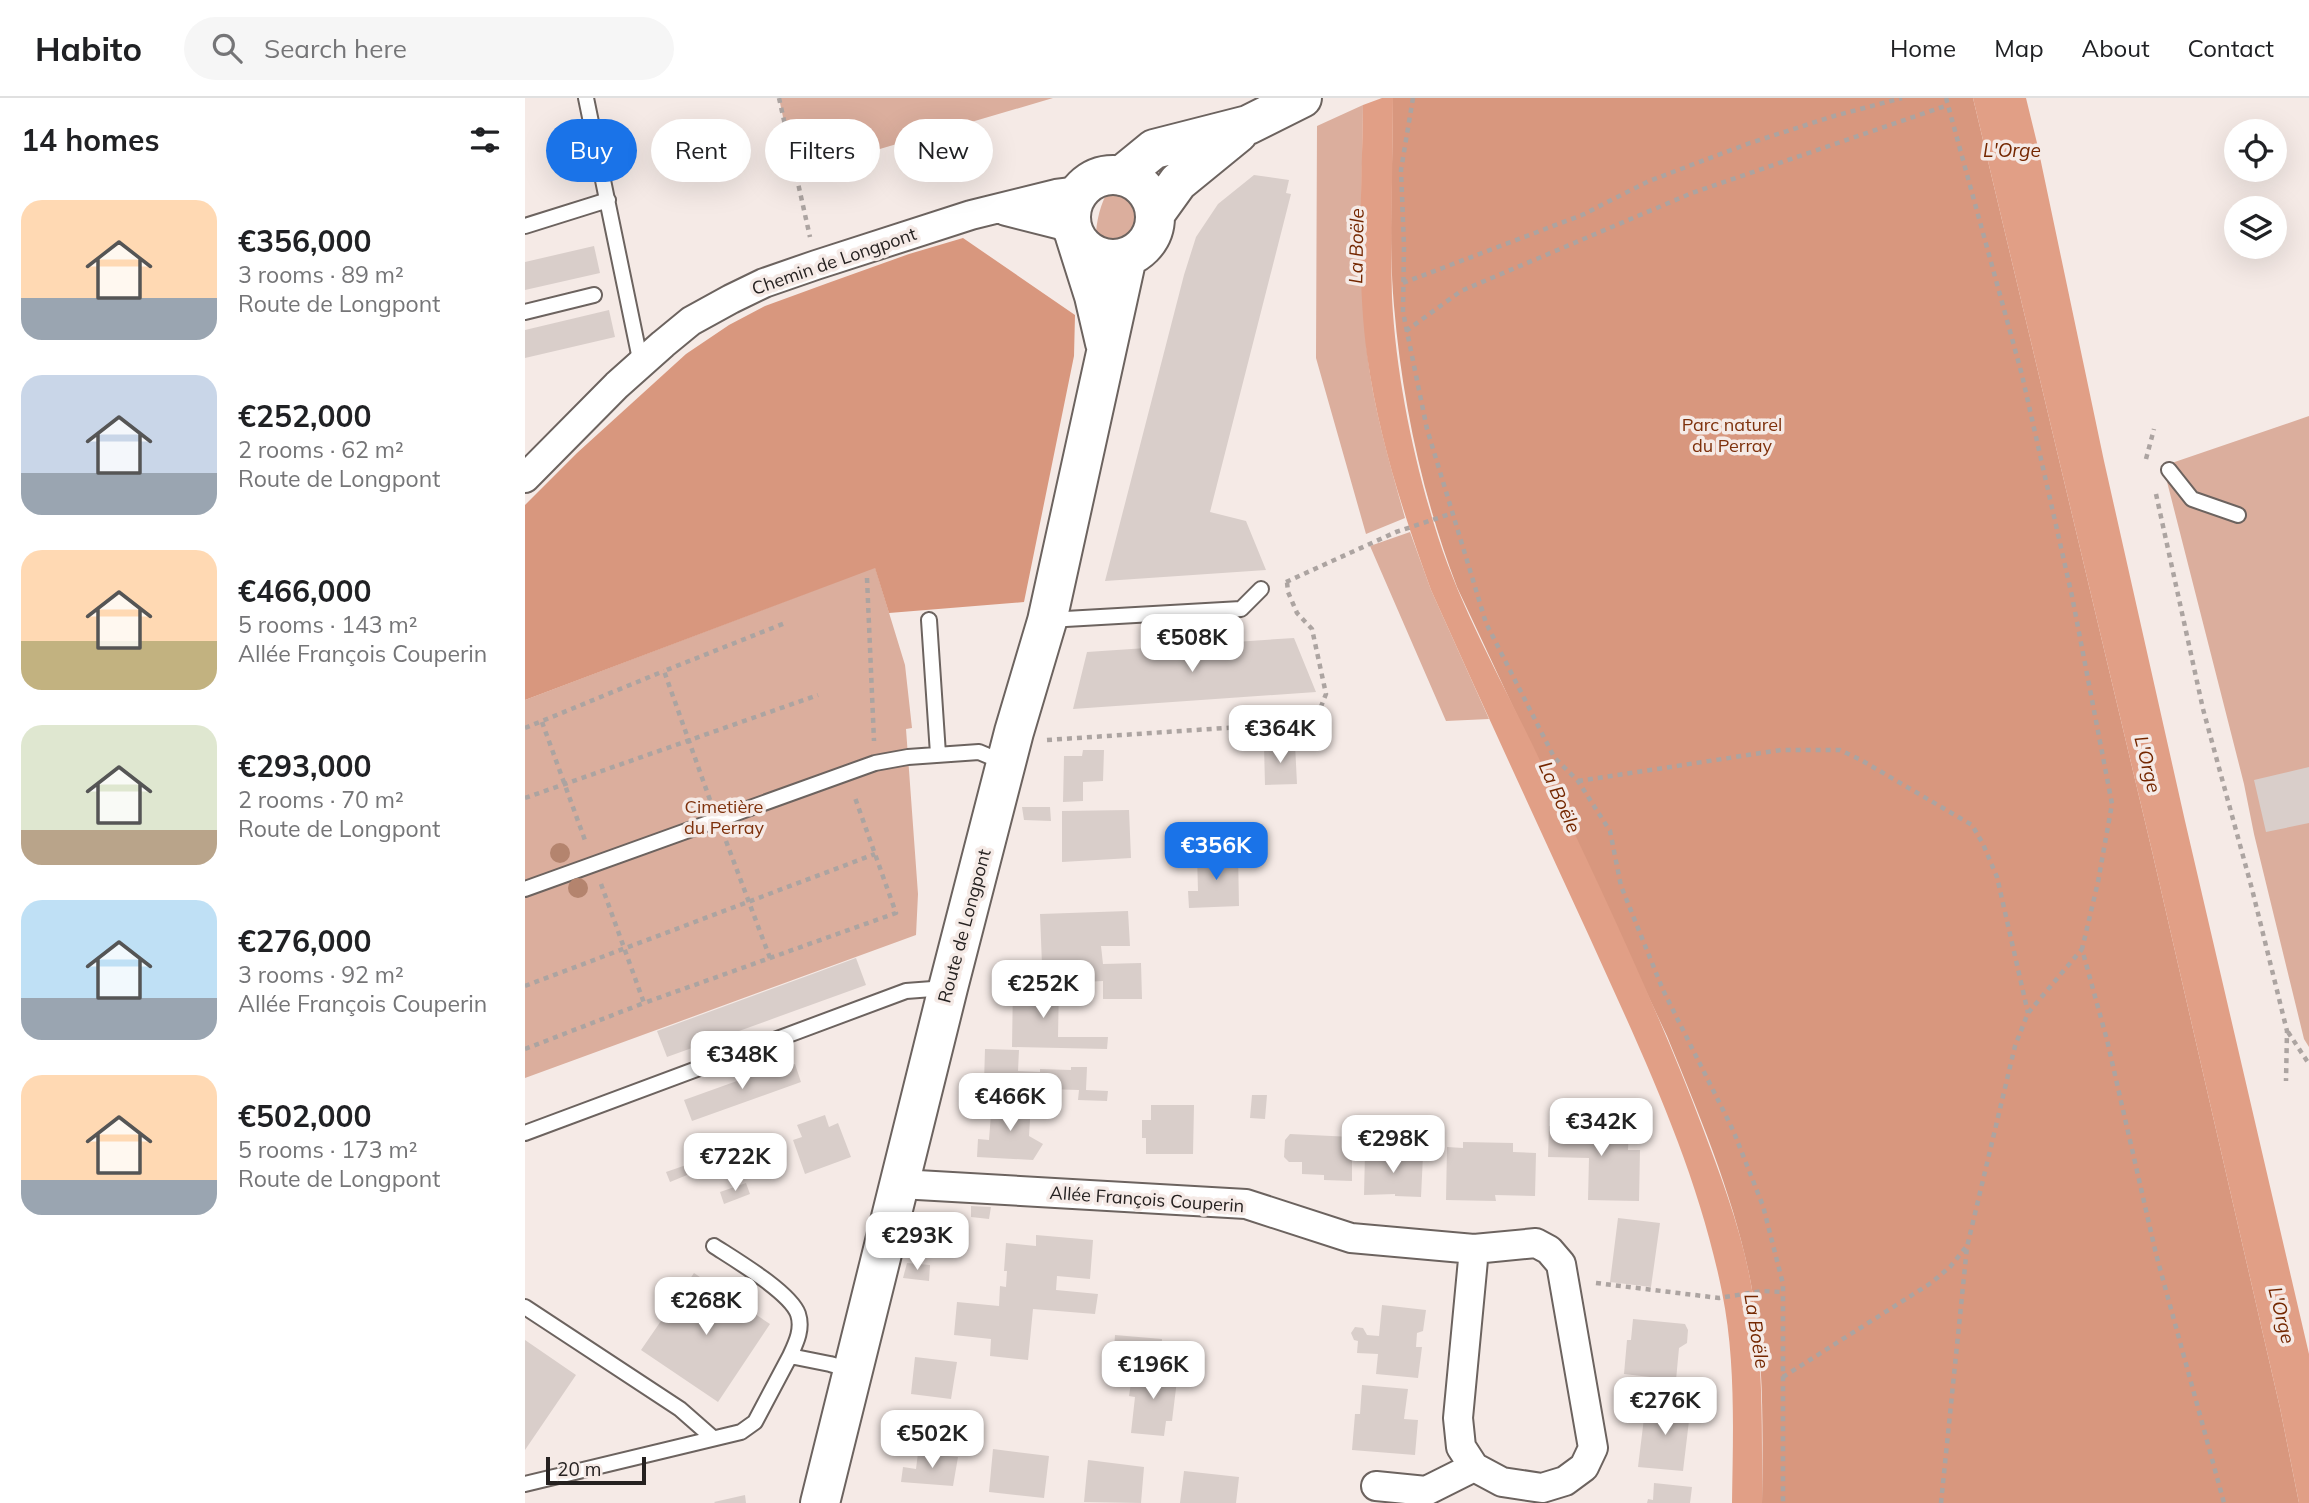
<!DOCTYPE html>
<meta charset="utf-8">
<style>
:root{--surface:#fff;--page:#f6f6f6;--text:#202124;--muted:#757577;--line:#e0e0e0;--accent:#1a73e8}
body{margin:0;font-family:Mulish,sans-serif;background:var(--page);color:var(--text);height:100vh;display:flex;flex-direction:column;font-size:26px;white-space:nowrap}
*{box-sizing:border-box;margin:0}
p{font-size:23px;color:var(--muted)}
.icon{flex:none;width:38px;height:38px;fill:none;stroke:currentColor;stroke-width:2;stroke-linecap:round;stroke-linejoin:round}
.map{position:relative;flex:1;overflow:hidden}
.panel{display:flex;flex-direction:column;background:var(--surface);width:525px}
.panel>*{flex:none}
.guide{position:absolute;left:21px;top:21px;width:665px;height:63px;display:flex;gap:14px}
.fabs{position:absolute;left:1699px;top:21px;display:grid;gap:14px}
.fabs a{display:grid;place-items:center;width:63px;height:63px;border-radius:50%;background:var(--surface);box-shadow:0 7px 28px #0002;font-size:35px}
.scale{position:absolute;left:21px;bottom:18px;width:100px;box-sizing:border-box;padding-left:7px;border:4px solid #252120;border-top:0;font-size:19px;line-height:24px;white-space:nowrap;color:#252120;-webkit-text-stroke:5px #f5eae6;paint-order:stroke}
.price{position:absolute;translate:-50% -60px;padding:0 16px;border-radius:14px;background:#fff;color:#222;font-size:23px;line-height:46px;filter:drop-shadow(0 2px 4px #0008)}
.price::after{content:'';position:absolute;left:50%;top:42px;width:21px;height:16px;margin-left:-10px;background:inherit;clip-path:polygon(0 0,100% 0,50% 100%)}
.price.current{background:var(--accent);color:#fff}
ul{padding:0;list-style:none}
li{display:flex;align-items:center;gap:21px;height:175px;padding:0 21px}
li span{display:grid;place-items:center;flex:none;width:196px;height:140px;border-radius:21px;color:#555}
li>.icon{margin-inline-start:auto}
span .icon{width:84px;height:84px;fill:#fffc;stroke-width:1}
li b{font-size:30px}
h2{display:flex;justify-content:space-between;align-items:center;height:84px;padding:0 21px;font-size:30px}
.chip{padding:0 24px;border-radius:32px;background:var(--surface);box-shadow:0 7px 28px #0002;font-size:24px;line-height:63px}
.chip.current{background:var(--accent);color:#fff}
header{display:flex;align-items:center;gap:42px;box-sizing:border-box;height:98px;padding:0 35px;background:var(--surface);border-bottom:2px solid var(--line)}
header strong{font-size:33px}
nav{display:flex;gap:38px;margin-inline-start:auto;font-size:24px}
.search{width:490px;height:63px;background:var(--page);display:flex;align-items:center;gap:18px;box-sizing:border-box;padding:0 24px;border-radius:38px;color:var(--muted);font-size:26px}
main{display:flex;flex:1;min-height:0}
.map>svg:first-child{display:block}
.green{fill:#dbae9d}
.forest{fill:#d8977e}
.water{fill:#e19f86}
.building{fill:#d9ceca}
.lines{fill:none;stroke-linecap:round;stroke-linejoin:round}
.service-casing{stroke:#6c635f;stroke-width:18}
.minor-casing{stroke:#6c635f;stroke-width:32}
.secondary-casing{stroke:#6c635f;stroke-width:42}
.path{stroke:#aca4a1;stroke-width:4.5;stroke-dasharray:5 5;stroke-linecap:butt}
.service{stroke:#fff;stroke-width:14}
.minor{stroke:#fff;stroke-width:28}
.secondary{stroke:#fff;stroke-width:38}
.tree{fill:#b4846e}
.labels{text-anchor:middle;dominant-baseline:central;stroke-width:7;stroke-linejoin:round;paint-order:stroke}
.street-label{font-size:18px;fill:#252120;stroke:#f5eae6}
.park-label{font-size:18px;fill:#7e310c;stroke:#f5eae6}
.water-label{font-size:19px;font-style:italic;fill:#742700;stroke:#f5eae6}
</style>
<header>
<strong>Habito</strong>
<div class="search"><svg class="icon" aria-label="search" viewBox="0 0 24 24"><circle cx="10" cy="10" r="6"/><path d="M15 15l6 6"/></svg>Search here</div>
<nav><a>Home</a><a>Map</a><a>About</a><a>Contact</a></nav>
</header>
<main>
<section class="panel">
<h2>14 homes<svg class="icon" aria-label="filters" viewBox="0 0 24 24"><path d="M4 7h16M4 17h16"/><circle cx="9" cy="7" r="2"/><circle cx="15" cy="17" r="2"/></svg></h2>
<ul>
<li><span style="background:linear-gradient(#ffd9b3 70%,#9aa5b1 0)"><svg class="icon" aria-label="home" viewBox="0 0 24 24"><path d="M3 11l9-7 9 7M6 9v11h12V9"/></svg></span><div><b>€356,000</b><p>3 rooms · 89 m²</p><p>Route de Longpont</p></div></li>
<li><span style="background:linear-gradient(#c9d6e8 70%,#9aa5b1 0)"><svg class="icon" aria-label="home" viewBox="0 0 24 24"><path d="M3 11l9-7 9 7M6 9v11h12V9"/></svg></span><div><b>€252,000</b><p>2 rooms · 62 m²</p><p>Route de Longpont</p></div></li>
<li><span style="background:linear-gradient(#ffd9b3 65%,#c2b280 0)"><svg class="icon" aria-label="home" viewBox="0 0 24 24"><path d="M3 11l9-7 9 7M6 9v11h12V9"/></svg></span><div><b>€466,000</b><p>5 rooms · 143 m²</p><p>Allée François Couperin</p></div></li>
<li><span style="background:linear-gradient(#dfe7d0 75%,#b9a48a 0)"><svg class="icon" aria-label="home" viewBox="0 0 24 24"><path d="M3 11l9-7 9 7M6 9v11h12V9"/></svg></span><div><b>€293,000</b><p>2 rooms · 70 m²</p><p>Route de Longpont</p></div></li>
<li><span style="background:linear-gradient(#bfe0f5 70%,#9aa5b1 0)"><svg class="icon" aria-label="home" viewBox="0 0 24 24"><path d="M3 11l9-7 9 7M6 9v11h12V9"/></svg></span><div><b>€276,000</b><p>3 rooms · 92 m²</p><p>Allée François Couperin</p></div></li>
<li><span style="background:linear-gradient(#ffd9b3 75%,#9aa5b1 0)"><svg class="icon" aria-label="home" viewBox="0 0 24 24"><path d="M3 11l9-7 9 7M6 9v11h12V9"/></svg></span><div><b>€502,000</b><p>5 rooms · 173 m²</p><p>Route de Longpont</p></div></li>
</ul>
</section>
<div class="map">
<svg width="1784" height="1405" viewBox="0 0 1784 1405">
<rect width="100%" height="100%" fill="#f5eae6"/>
<!-- green -->
<path class="green" d="M254 0H528L270 76Z
M838 7C837 89 833 172 842 253 848 310 865 366 880 420L841 436 791 260 792 28Z
M584 91C632 97 616 161 571 145 570 127 575 106 584 91Z
M1784 318V949L1779 941 1729 736 1719 686 1638 368Z
M885 434 906 492 964 621 921 623 845 448Z
M350 469 380 567 387 630 381 631 393 796 391 837 0 980V602Z"/>
<!-- forest -->
<path class="forest" d="M868 0H1448L1627 753 1755 1310 1774 1405H1237C1238 1336 1239 1265 1228 1197 1213 1108 1176 1021 1142 938L932 489C898 400 877 303 869 208 863 140 868 69 868 0Z
M438 140 550 217 549 258 499 504 364 515 350 470 0 602V407L52 355 161 256 204 227 240 208 303 185 384 156Z"/>
<!-- water -->
<path class="water" d="M857 0H868C868 66 865 134 867 200 871 275 887 354 909 426 934 510 981 589 1018 669 1074 787 1131 906 1177 1028 1199 1087 1223 1149 1230 1213 1238 1276 1237 1341 1237 1405H1207C1208 1335 1211 1263 1197 1194 1172 1069 1116 953 1064 838 1011 723 958 608 906 492 878 415 853 337 842 257 831 175 837 89 838 7Z
M1448 0H1501L1512 45 1579 363 1660 723 1784 1256V1405H1774L1755 1310 1627 753Z"/>
<!-- building -->
<path class="building" d="M729 77 764 82 761 95 766 96 685 414 721 423 741 472 580 483 659 177 671 139 693 106Z
M69 148 75 175 0 192V164Z
M84 212 90 239 0 260V232Z
M769 540 791 594 548 611 562 554Z
M770 646 772 686 740 687 739 647Z
M558 652H579L578 683 558 684V703L538 704 539 658H557Z
M1784 669V725L1741 734 1729 682Z
M497 709H525L526 723 499 722Z
M604 712 606 760 537 764V713Z
M713 755 714 808 664 810 663 793H673L672 757Z
M603 813 605 848H576L578 866 616 865 617 901H578V883L558 884V866L517 867 515 816Z
M331 860 341 887 142 959 132 933Z
M488 885H534L533 939H583L582 951 487 949Z
M460 951 494 952 493 973 515 974V971L546 972V969H562L561 992 583 993 582 1003 553 1002 554 992 491 990V985H459Z
M270 966 276 984 167 1023 159 1002 256 967 257 970Z
M727 997H742L740 1021 725 1020Z
M467 1003 506 1005 504 1038 518 1046 508 1062 452 1059 453 1041 464 1042Z
M626 1007H669L668 1056H621V1040H617V1022H626Z
M300 1017 304 1029 313 1025 326 1059 280 1076 268 1042 277 1039 272 1027Z
M1061 1020H1087V1029L1104 1030 1103 1052H1115L1114 1103 1063 1102 1064 1060 1023 1059 1024 1028 1054 1030V1023L1061 1024Z
M765 1036 827 1039V1083L799 1082V1077L777 1076V1064H764L759 1059 760 1042Z
M938 1044 988 1045V1054L1011 1055 1010 1098 970 1097 971 1103 921 1102 922 1049 938 1050Z
M840 1055 898 1057 896 1099 870 1098V1096L839 1097Z
M164 1066 167 1075 145 1084 141 1074Z
M221 1085 225 1096 199 1106 195 1094Z
M446 1108 466 1109 464 1121 446 1119Z
M1093 1120 1135 1125 1126 1189 1085 1184Z
M511 1137 568 1142 565 1181 532 1178 531 1192 573 1196 570 1216 508 1211 503 1262 465 1258 466 1241 429 1237 432 1204 474 1208 475 1188 481 1189 482 1173H479L481 1145 511 1148Z
M382 1165 405 1167 404 1183 378 1180Z
M169 1175 245 1226 193 1304 116 1252Z
M857 1207 901 1212 898 1233 892 1235 891 1249H897L893 1280 851 1276 853 1256 832 1255 833 1243 829 1242 826 1235 830 1229 838 1230 842 1237 854 1238Z
M1108 1221 1160 1226 1163 1232 1162 1245 1154 1250 1151 1282 1099 1276 1102 1242H1106Z
M590 1237 637 1241 636 1257 589 1252Z
M0 1242 51 1277 0 1352Z
M390 1259 432 1264 426 1301 386 1296Z
M613 1270 653 1274 647 1323H641L639 1338 606 1335 610 1299 604 1298 606 1285H611Z
M837 1287 883 1291 879 1321 893 1322 890 1357 827 1352 830 1316H835Z
M1128 1302 1166 1306 1158 1373 1113 1369 1119 1320 1126 1321Z
M468 1351 524 1358 519 1400 464 1394Z
M393 1355 433 1359 428 1388 376 1384 378 1369 391 1371Z
M563 1362 619 1369 616 1405 559 1404Z
M659 1373 714 1379 711 1405H655Z
M1129 1385 1167 1389 1165 1405H1122L1123 1401 1128 1402Z
M220 1397 221 1405H190L189 1404Z"/>
<g class="lines">
<defs>
<path id="service" d="M61 0 116 266
M0 128 83 102
M0 214 69 197
M1644 372 1667 401 1713 417
M404 522 413 656
M523 522 716 511 736 491
M0 791 350 665 383 659 454 654 480 665
M0 1035 381 893 421 890
M189 1148C209 1161 265 1194 273 1216 278 1231 271 1245 265 1258
M0 1209 155 1311 188 1340
M0 1386 216 1334 230 1324 265 1258 305 1266 326 1272"/>
<path id="minor" d="M481 113 548 130
M0 380 92 287 138 246 166 223 206 201 239 185 291 167 446 117 531 96 555 93
M375 1086 721 1106 826 1140 949 1151 1011 1145 1024 1152 1036 1166 1068 1350 1059 1369 1040 1383 1017 1390 977 1384 949 1369 936 1349 933 1320 949 1151
M851 1388 901 1393 949 1369"/>
<path id="secondary" d="M546 119a42 42 0 1 1 84 0a42 42 0 1 1-84 0Z
M596 78 629 51 723 27 777 0
M630 116 653 84 713 35
M550 138 569 198 580 245
M295 1405 423 890 489 634 522 523 602 159"/>
</defs>
<!-- service casing -->
<use href="#service" class="service-casing"/>
<!-- minor casing -->
<use href="#minor" class="minor-casing"/>
<!-- secondary casing -->
<use href="#secondary" class="secondary-casing"/>
<!-- path -->
<path class="path" d="M254 0 285 139
M888 0 876 72 879 148 878 214 902 331 961 525 1029 659 1053 683 1085 733 1096 788 1138 892 1208 1032 1238 1108 1258 1186V1405
M1421 0 1497 277 1547 498 1587 706 1573 784 1557 851 1582 942 1631 1156 1699 1405
M878 185 1057 117 1124 83 1225 45 1309 18 1377 0
M881 233 936 193 1167 95 1423 7
M1621 361 1629 331
M1631 396 1678 611 1727 791 1762 933 1761 983
M342 480 349 643
M761 484 871 434 928 415
M17 624 61 745
M0 630 139 573
M522 642 775 625 795 611 801 596 787 531 772 515 763 494 762 484
M1053 683 1256 652H1315L1336 662 1447 727 1458 746 1472 779 1503 915
M0 700 293 597
M185 702 139 573 260 525
M201 743 245 860
M76 786 119 905 371 815 329 697
M0 888 350 756
M1763 934 1784 966
M0 951 119 905
M1071 1185 1194 1200 1237 1193 1257 1194
M1258 1279 1406 1185 1425 1169 1441 1149
M1416 1405 1442 1149 1490 948 1503 915 1557 851"/>
<!-- service -->
<use href="#service" class="service"/>
<!-- minor -->
<use href="#minor" class="minor"/>
<!-- secondary -->
<use href="#secondary" class="secondary"/>
</g>
<!-- trees -->
<g class="tree">
<circle cx="35" cy="755" r="10"/>
<circle cx="53" cy="790" r="10"/>
</g>
<g class="labels">
<!-- street labels -->
<g class="street-label">
<text transform="translate(309 163) rotate(-19)">Chemin de Longpont</text>
<text transform="translate(439 828) rotate(-75)">Route de Longpont</text>
<text transform="translate(622 1101) rotate(4)">Allée François Couperin</text>
</g>
<!-- park labels -->
<g class="park-label">
<text x="1207" y="326">Parc naturel<tspan x="1207" dy="21">du Perray</tspan></text>
<text x="199" y="708">Cimetière<tspan x="199" dy="21">du Perray</tspan></text>
</g>
<!-- water labels -->
<g class="water-label">
<text x="1487" y="52">L'Orge</text>
<text transform="translate(831 148) rotate(-89)">La Boële</text>
<text transform="translate(1623 666) rotate(76)">L'Orge</text>
<text transform="translate(1035 699) rotate(66)">La Boële</text>
<text transform="translate(1757 1217) rotate(76)">L'Orge</text>
<text transform="translate(1232 1233) rotate(81)">La Boële</text>
</g>
</g>
</svg>
<div class="fabs">
<a><svg class="icon" aria-label="locate" viewBox="0 0 24 24"><circle cx="12" cy="12" r="6"/><path d="M12 2v4M12 18v4M2 12h4M18 12h4"/></svg></a>
<a><svg class="icon" aria-label="layers" viewBox="0 0 24 24"><path d="M12 4l9 5-9 5-9-5zM3 14l9 5 9-5"/></svg></a>
</div>
<div class="scale">20 m</div>
<b class="price" style="left:667px;top:576px">€508K</b>
<b class="price" style="left:755px;top:667px">€364K</b>
<b class="price current" style="left:691px;top:784px">€356K</b>
<b class="price" style="left:518px;top:922px">€252K</b>
<b class="price" style="left:217px;top:993px">€348K</b>
<b class="price" style="left:485px;top:1035px">€466K</b>
<b class="price" style="left:1076px;top:1060px">€342K</b>
<b class="price" style="left:868px;top:1077px">€298K</b>
<b class="price" style="left:210px;top:1095px">€722K</b>
<b class="price" style="left:392px;top:1174px">€293K</b>
<b class="price" style="left:181px;top:1239px">€268K</b>
<b class="price" style="left:628px;top:1303px">€196K</b>
<b class="price" style="left:1140px;top:1339px">€276K</b>
<b class="price" style="left:407px;top:1372px">€502K</b>
<div class="guide">
<a class="chip current">Buy</a>
<a class="chip">Rent</a>
<a class="chip">Filters</a>
<a class="chip">New</a>
</div>
</div>
</main>
